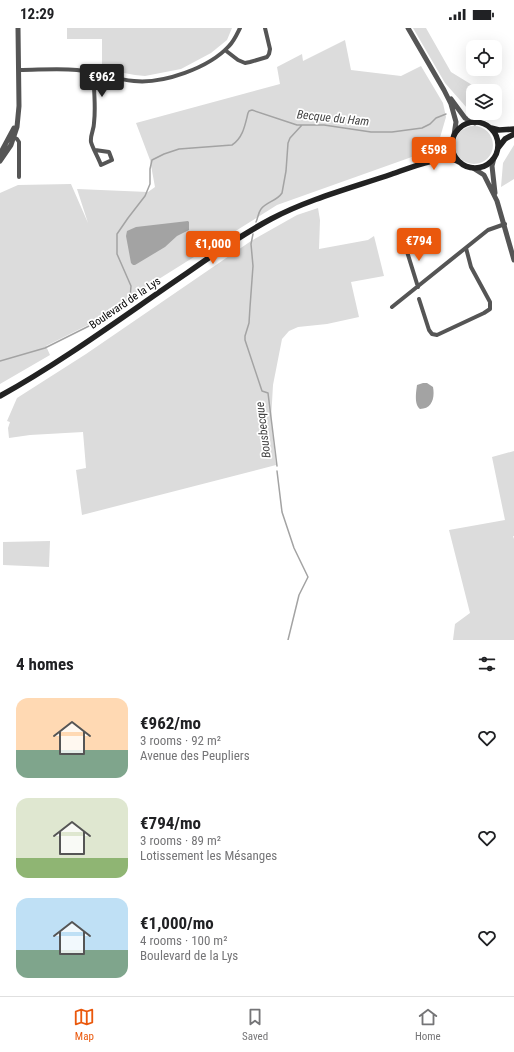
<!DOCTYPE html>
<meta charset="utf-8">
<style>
:root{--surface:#fff;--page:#f2f2f2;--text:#202124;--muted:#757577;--line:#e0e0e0;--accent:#ea580c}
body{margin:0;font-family:"Roboto Condensed",sans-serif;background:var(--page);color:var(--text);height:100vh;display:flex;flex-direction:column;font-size:15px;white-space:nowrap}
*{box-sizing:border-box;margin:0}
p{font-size:13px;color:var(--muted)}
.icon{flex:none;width:22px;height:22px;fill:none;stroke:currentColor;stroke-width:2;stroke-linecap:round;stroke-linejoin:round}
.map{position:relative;height:612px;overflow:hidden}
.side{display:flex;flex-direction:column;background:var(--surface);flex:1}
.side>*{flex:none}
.buttons{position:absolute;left:466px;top:12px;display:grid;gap:8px}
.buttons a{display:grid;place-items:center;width:36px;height:36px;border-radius:8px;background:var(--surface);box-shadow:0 4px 16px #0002;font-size:20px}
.price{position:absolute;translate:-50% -34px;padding:0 9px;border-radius:4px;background:var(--accent);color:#fff;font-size:13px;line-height:26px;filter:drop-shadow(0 1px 2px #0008)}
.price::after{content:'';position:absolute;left:50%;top:24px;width:12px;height:9px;margin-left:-6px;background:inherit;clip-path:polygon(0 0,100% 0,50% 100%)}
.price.current{background:#222;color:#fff}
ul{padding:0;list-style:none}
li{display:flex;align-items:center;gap:12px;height:100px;padding:0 16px}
li span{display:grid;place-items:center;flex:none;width:112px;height:80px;border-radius:12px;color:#555}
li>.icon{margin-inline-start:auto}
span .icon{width:48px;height:48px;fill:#fffc;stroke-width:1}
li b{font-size:17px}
h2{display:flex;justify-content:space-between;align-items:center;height:48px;padding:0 16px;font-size:17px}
.status{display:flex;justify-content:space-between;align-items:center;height:28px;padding:0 20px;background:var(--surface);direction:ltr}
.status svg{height:11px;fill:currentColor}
.tab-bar{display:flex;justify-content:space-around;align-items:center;height:56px;border-top:1px solid var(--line);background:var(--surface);font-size:11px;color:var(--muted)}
.tab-bar a{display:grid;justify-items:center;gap:2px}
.tab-bar .current{color:var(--accent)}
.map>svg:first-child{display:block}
.green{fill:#dcdcdc}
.water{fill:#a3a3a3}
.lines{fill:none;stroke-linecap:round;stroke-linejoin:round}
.stream{stroke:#a3a3a3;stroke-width:1.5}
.minor{stroke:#555;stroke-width:4}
.tertiary{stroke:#555;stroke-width:5}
.secondary{stroke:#222;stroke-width:5.5}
.labels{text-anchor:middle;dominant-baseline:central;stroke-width:3.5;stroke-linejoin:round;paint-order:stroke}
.street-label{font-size:11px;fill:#000;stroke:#fff}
.water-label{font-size:12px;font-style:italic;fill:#444;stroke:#fff}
</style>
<div class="status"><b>12:29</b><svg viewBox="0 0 49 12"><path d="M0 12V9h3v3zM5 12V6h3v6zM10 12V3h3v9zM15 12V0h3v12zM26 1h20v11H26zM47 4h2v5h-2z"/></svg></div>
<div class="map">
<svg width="514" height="612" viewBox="0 0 514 612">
<rect width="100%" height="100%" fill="#fff"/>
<!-- green -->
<path class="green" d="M67 0H232L227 12 211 25 181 41 145 48 135 47 102 41V11H67Z
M413 0H426L451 44 482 63H473V81L467 80 445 55Z
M345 12 351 42 401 48 421 38 443 75 446 89 437 120 277 177 95 291 88 297 46 318 50 327 0 356V165L18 157 71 156 88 195 77 161 148 164 155 159 150 132 136 95 280 56 277 39 302 26 303 33Z
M455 117a19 19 0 1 1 38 0a19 19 0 1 1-38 0Z
M514 117V151L501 159 503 135Z
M318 180 320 192 319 221 368 212 374 208 384 248 351 254 359 289 327 296 298 299 289 303 282 311 273 357 271 392 276 437 82 487 76 442 86 440 83 404 30 407 9 410 8 400 10 394 7 393 17 370 86 326 251 213 297 187Z
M514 423V508H513L514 511V612H453L455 596 470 585 449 502 505 492 492 429Z
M50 513 49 539 3 537V514Z"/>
<!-- water -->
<path class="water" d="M188 193 189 194V202L177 208 165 219 135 237H133L131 235 126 208 127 203 136 199Z
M423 355H427L433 359C435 370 432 381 420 381 414 377 416 364 417 357Z"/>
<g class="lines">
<!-- stream -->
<path class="stream" d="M256 194C258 190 258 185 261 181 266 174 277 173 282 165L286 143 288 115 290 110 302 97
M253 206 251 216 253 238 250 279 249 295 245 308V312L262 363 268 365 277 438
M0 333 45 320 89 298 97 291 130 270 131 258 117 226V206L128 190 145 168 150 156V141L152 132 164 126 179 121 232 117C243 110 245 97 248 85L249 83 252 82 297 97H324L371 104H392L422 100 430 96 436 90 446 86
M277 443 282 484 294 520 308 549 299 567 288 612"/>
<!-- minor -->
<path class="minor" d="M225 22 238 32 245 35 250 34 267 29 269 26 270 21 265 0
M19 42C38 42 58 40 77 42 96 44 114 51 134 53 163 56 209 40 229 18 234 13 237 6 240 0
M93 45C94 61 96 79 94 95 94 102 90 107 91 114 93 121 98 129 101 137L112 132 109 124 95 122
M11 108 17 111 19 114V149
M404 214 418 259
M419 271 429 302 432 306 437 307 484 285 490 281V274L471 239 466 220
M392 279 488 202 505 196"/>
<!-- tertiary -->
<path class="tertiary" d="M408 0 444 62 451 76 456 94 454 107
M451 71 465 90 475 95
M0 126 14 100
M494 130 492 138 495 165
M0 133 11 117 17 99 19 78 18 0
M473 140 484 147 497 173 514 232"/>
<!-- secondary -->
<path class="secondary" d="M452 117a23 23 0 1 1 46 0a23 23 0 1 1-46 0Z
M491 100 499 102 514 101
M498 120 505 111 514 106
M425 133 445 123 452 115
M0 368C65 332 125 287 187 245 214 226 241 207 271 191 309 171 351 160 392 146 407 141 445 125 459 134"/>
</g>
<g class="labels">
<!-- street labels -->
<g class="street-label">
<text transform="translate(125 275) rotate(-34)">Boulevard de la Lys</text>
</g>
<!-- water labels -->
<g class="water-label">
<text transform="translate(333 90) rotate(6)">Becque du Ham</text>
<text transform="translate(263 402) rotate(-97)">Bousbecque</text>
</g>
</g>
</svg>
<div class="buttons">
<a><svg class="icon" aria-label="locate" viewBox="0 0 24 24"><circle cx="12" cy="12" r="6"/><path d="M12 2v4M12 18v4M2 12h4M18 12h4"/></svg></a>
<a><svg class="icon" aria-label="layers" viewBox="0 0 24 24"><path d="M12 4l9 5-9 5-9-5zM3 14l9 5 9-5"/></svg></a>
</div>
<b class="price current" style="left:102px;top:70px">€962</b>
<b class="price" style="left:434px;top:143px">€598</b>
<b class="price" style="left:419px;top:234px">€794</b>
<b class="price" style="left:213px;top:237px">€1,000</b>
</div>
<section class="side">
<h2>4 homes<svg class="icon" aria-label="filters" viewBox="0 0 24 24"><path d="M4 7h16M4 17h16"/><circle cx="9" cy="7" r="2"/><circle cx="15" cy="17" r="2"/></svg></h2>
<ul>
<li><span style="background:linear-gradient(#ffd9b3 65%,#7fa58c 0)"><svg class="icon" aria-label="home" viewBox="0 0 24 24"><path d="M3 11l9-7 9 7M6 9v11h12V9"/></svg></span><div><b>€962/mo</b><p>3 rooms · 92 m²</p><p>Avenue des Peupliers</p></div><svg class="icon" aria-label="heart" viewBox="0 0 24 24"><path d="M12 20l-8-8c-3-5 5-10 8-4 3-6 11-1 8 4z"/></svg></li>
<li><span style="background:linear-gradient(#dfe7d0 75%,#8fb573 0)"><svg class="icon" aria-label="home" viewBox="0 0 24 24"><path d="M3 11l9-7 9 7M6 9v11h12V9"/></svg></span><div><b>€794/mo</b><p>3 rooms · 89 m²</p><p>Lotissement les Mésanges</p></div><svg class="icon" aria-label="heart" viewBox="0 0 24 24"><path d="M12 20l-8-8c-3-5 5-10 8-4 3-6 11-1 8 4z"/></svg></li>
<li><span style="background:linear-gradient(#bfe0f5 65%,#7fa58c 0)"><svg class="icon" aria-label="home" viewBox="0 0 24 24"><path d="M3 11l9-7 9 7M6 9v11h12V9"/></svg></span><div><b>€1,000/mo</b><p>4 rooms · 100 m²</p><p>Boulevard de la Lys</p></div><svg class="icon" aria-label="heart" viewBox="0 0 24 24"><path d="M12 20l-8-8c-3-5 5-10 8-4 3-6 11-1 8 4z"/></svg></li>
</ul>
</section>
<nav class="tab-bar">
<a class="current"><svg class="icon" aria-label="map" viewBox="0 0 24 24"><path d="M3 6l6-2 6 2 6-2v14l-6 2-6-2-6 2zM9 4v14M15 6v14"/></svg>Map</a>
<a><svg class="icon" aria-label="saved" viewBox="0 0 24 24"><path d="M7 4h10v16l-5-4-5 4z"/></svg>Saved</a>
<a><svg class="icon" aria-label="home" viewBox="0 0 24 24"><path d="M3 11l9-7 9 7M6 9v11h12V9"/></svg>Home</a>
</nav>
